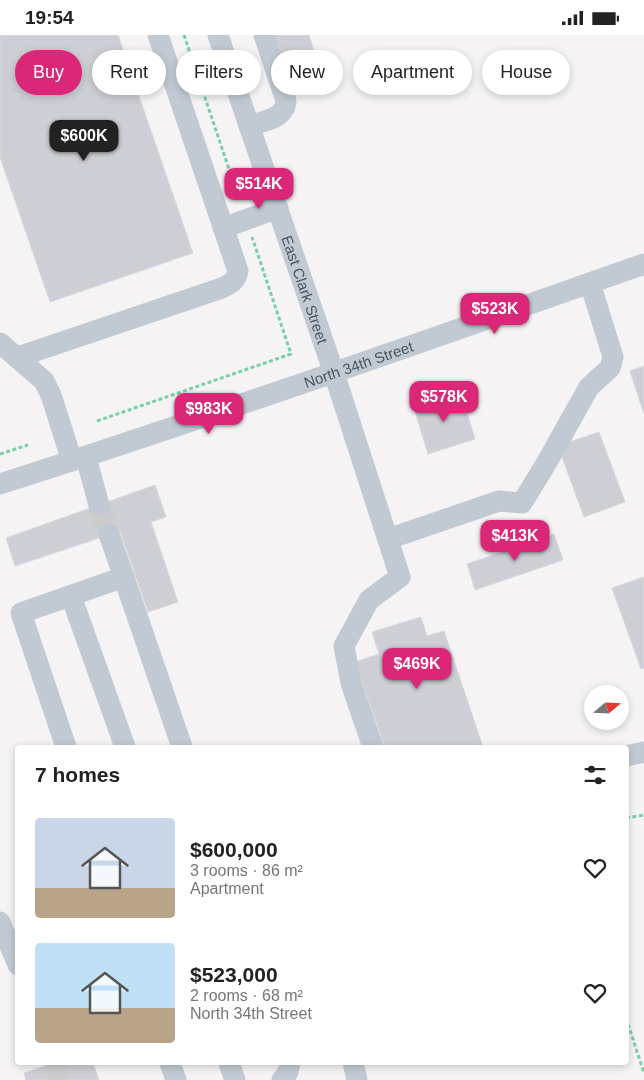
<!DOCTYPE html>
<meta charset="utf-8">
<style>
:root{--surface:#fff;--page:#f2f2f2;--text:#222;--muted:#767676;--accent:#db2777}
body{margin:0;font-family:Helvetica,sans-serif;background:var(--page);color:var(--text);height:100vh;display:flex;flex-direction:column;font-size:19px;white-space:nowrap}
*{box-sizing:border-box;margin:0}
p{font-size:16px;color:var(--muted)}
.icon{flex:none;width:28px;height:28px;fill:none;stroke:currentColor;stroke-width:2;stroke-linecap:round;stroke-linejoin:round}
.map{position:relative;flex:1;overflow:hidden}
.details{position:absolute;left:15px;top:710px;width:614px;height:320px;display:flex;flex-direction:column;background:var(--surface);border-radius:5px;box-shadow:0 2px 8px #0003}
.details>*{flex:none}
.hud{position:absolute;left:15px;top:15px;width:615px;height:45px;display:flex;gap:10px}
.needle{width:32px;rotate:71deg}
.buttons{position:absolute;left:584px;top:650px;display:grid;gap:10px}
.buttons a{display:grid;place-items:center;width:45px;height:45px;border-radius:50%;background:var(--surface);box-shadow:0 2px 8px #0003;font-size:25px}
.price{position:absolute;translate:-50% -42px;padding:0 11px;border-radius:10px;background:var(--accent);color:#fff;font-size:16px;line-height:32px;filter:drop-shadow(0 1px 2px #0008)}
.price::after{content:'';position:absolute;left:50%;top:30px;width:15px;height:11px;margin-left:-8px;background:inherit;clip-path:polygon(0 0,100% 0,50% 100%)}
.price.selected{background:#222;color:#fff}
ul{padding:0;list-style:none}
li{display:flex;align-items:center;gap:15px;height:125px;padding:0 20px}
li span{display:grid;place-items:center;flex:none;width:140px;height:100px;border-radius:5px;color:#555}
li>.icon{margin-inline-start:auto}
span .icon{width:60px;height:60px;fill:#fffc;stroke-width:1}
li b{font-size:21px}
h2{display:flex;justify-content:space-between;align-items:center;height:60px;padding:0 20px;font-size:21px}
.tag{padding:0 18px;border-radius:22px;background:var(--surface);box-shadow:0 2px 8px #0003;font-size:18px;line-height:45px}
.tag.selected{background:var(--accent);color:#fff}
.status{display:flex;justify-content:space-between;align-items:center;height:35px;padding:0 25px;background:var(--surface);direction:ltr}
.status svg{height:14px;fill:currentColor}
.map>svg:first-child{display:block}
.building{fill:#cdcfd5;stroke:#d7d9de}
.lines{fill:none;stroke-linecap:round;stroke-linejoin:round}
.minor-tunnel{stroke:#caccce;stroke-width:21;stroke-dasharray:21 11;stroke-linecap:butt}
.path{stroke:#7ad0a6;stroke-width:3;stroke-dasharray:4 2.5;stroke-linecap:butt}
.minor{stroke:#c1cad2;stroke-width:21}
.labels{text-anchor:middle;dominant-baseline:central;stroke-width:5;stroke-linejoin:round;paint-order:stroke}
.street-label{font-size:15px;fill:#4a5661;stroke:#fff}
</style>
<div class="status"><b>19:54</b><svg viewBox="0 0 49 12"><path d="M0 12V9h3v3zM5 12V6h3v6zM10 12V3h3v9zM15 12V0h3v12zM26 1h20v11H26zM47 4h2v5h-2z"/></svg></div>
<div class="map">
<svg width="644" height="1045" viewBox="0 0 644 1045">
<rect width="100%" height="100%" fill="#f5f3f3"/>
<!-- building -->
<path class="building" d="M0 0H118L193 218 50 267 0 122Z
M275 0H309L320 35 290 45Z
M644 331V379L630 336Z
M461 358 475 404 428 419 414 373Z
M599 397 625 467 584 482 558 411Z
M155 450 166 482 151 487 178 567 148 577 120 496 15 531 6 503Z
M554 499 563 525 475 555 467 529Z
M644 542V633L641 634 612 553Z
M421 582 427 601 444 596 483 712H385L355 627 379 619 372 597Z
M53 1028H93L99 1045H26L24 1038Z"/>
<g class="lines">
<!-- minor-tunnel -->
<path class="minor-tunnel" d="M99 470 109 499
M54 1028 60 1045"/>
<!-- path -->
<path class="path" d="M184 0 238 161
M97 386 291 319 252 202
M0 419 28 410
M626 783 644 780
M626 983 644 1038"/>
<!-- minor -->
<g class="minor">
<path id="s1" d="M218 0 334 338 400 542 369 565 344 611 351 648 373 712"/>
<path d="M249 91C263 86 285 84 286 66L264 0"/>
<path d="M223 193 278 173"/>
<path d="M0 308 44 346 51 360 72 426"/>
<path d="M18 322 222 253C231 249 236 246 238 236L158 0"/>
<path d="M86 422 99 470"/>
<path id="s2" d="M0 449C216 380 430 304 644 229"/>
<path d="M109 499 182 712"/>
<path d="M388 504 499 466 522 468 547 427 589 352 610 333 613 322 590 248"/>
<path d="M71 561 125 712"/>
<path d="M66 712 21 578 124 542"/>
<path d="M626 721 644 717"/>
<path d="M0 887 18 930"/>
<path d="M170 1028 176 1045"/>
<path d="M229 1028 235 1045"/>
<path d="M353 1028 357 1045"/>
<path d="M282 1045 288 1037 290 1028"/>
</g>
</g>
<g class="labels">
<!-- street labels -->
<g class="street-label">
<text stroke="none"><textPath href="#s1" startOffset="269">East Clark Street</textPath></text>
<text stroke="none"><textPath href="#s2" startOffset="378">North 34th Street</textPath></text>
</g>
</g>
</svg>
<div class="buttons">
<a><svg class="needle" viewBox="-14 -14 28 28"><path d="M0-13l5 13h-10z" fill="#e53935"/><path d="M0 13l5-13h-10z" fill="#767676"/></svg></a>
</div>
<b class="price selected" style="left:84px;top:127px">$600K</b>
<b class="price" style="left:259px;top:175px">$514K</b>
<b class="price" style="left:495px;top:300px">$523K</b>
<b class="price" style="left:444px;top:388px">$578K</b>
<b class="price" style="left:209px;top:400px">$983K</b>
<b class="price" style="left:515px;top:527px">$413K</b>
<b class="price" style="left:417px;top:655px">$469K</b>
<div class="hud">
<a class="tag selected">Buy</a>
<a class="tag">Rent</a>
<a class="tag">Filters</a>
<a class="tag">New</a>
<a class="tag">Apartment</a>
<a class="tag">House</a>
</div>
<section class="details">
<h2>7 homes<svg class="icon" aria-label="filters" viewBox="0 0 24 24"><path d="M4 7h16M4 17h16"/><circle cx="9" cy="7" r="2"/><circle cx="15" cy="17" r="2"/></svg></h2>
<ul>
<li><span style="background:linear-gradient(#c9d6e8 70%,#b9a48a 0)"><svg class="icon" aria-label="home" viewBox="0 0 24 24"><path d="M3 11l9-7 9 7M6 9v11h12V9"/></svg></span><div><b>$600,000</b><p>3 rooms · 86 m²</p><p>Apartment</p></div><svg class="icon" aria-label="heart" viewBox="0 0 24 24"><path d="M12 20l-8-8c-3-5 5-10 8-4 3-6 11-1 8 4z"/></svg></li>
<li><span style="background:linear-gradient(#bfe0f5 65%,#b9a48a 0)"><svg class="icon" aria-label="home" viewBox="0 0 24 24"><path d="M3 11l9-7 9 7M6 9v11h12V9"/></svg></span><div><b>$523,000</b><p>2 rooms · 68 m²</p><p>North 34th Street</p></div><svg class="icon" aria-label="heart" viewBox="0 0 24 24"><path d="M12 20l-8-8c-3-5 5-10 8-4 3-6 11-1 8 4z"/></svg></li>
</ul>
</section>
</div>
